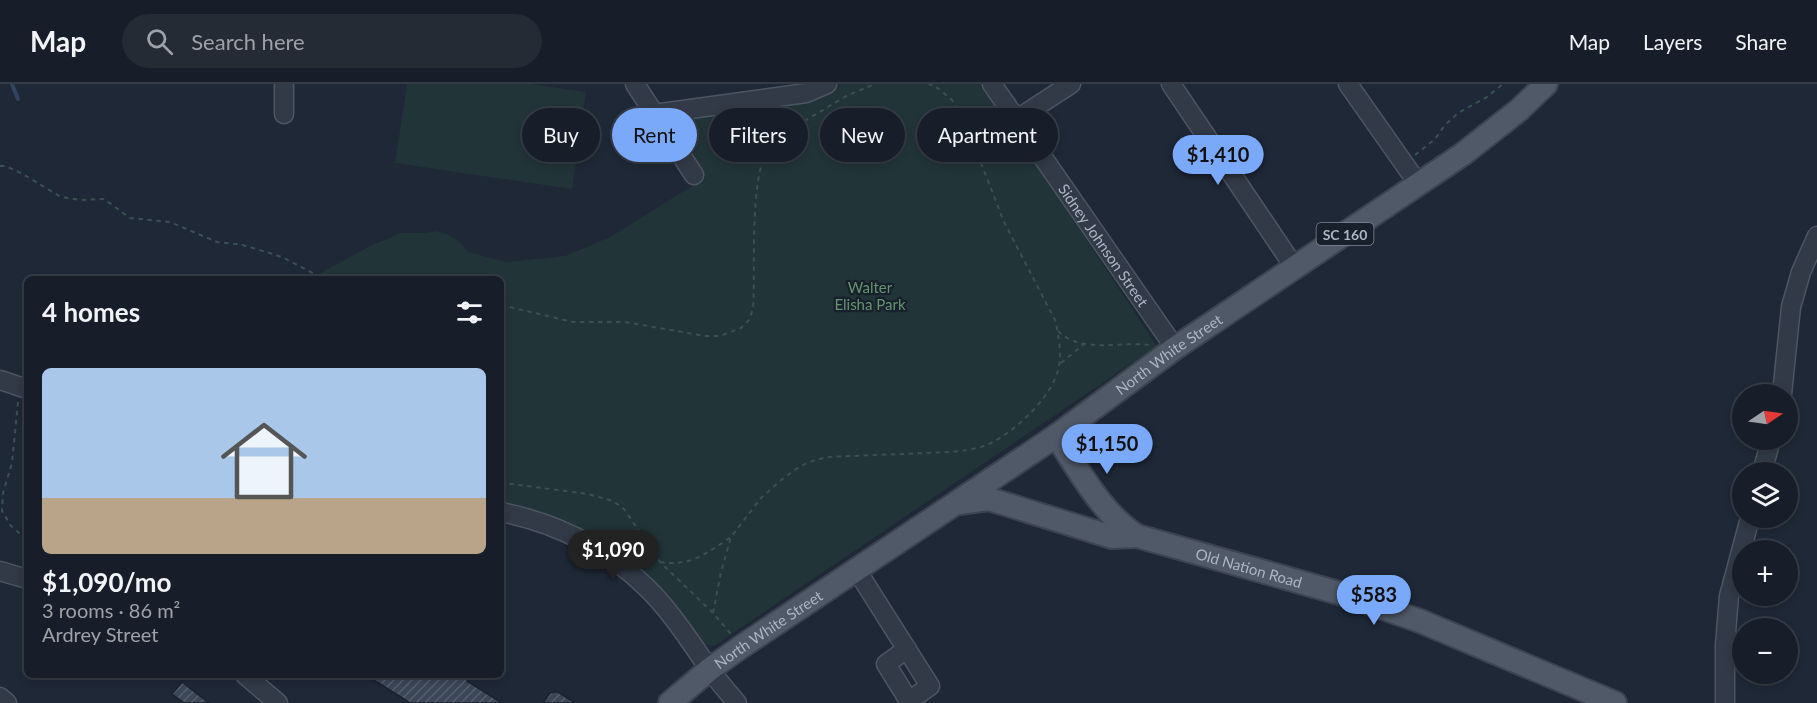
<!DOCTYPE html>
<meta charset="utf-8">
<style>
:root{--surface:#171e29;--page:#242b35;--text:#f1f3f6;--muted:#9ea2a8;--line:#363c46;--accent:#7ba9fa}
body{margin:0;font-family:Lato,sans-serif;background:var(--page);color:var(--text);height:100vh;display:flex;flex-direction:column;font-size:22px;white-space:nowrap}
*{box-sizing:border-box;margin:0}
p{font-size:20px;color:var(--muted)}
.icon{flex:none;width:33px;height:33px;fill:none;stroke:currentColor;stroke-width:2;stroke-linecap:round;stroke-linejoin:round}
.map{position:relative;flex:1;overflow:hidden}
.details{position:absolute;left:24px;top:192px;width:480px;height:402px;display:flex;flex-direction:column;background:var(--surface);border-radius:9px;box-shadow:0 3px 9px #0003,0 0 0 2px var(--line)}
.details>*{flex:none}
.hud{position:absolute;left:522px;top:24px;width:570px;height:54px;display:flex;gap:12px}
.needle{width:39px;rotate:77deg}
.tools{position:absolute;left:1732px;top:300px;display:grid;gap:12px}
.tools a{display:grid;place-items:center;width:66px;height:66px;border-radius:50%;background:var(--surface);box-shadow:0 3px 9px #0003,0 0 0 2px var(--line);font-size:30px}
.price{position:absolute;translate:-50% -51px;padding:0 14px;border-radius:21px;background:var(--accent);color:#111;font-size:20px;line-height:39px;filter:drop-shadow(0 2px 3px #0008)}
.price::after{content:'';position:absolute;left:50%;top:36px;width:18px;height:14px;margin-left:-9px;background:inherit;clip-path:polygon(0 0,100% 0,50% 100%)}
.price.active{background:#222;color:#fff}
ul{padding:0;list-style:none}
li{display:grid;align-content:center;gap:12px;height:318px;padding:0 18px}
li span{display:grid;place-items:center;height:186px;border-radius:9px;color:#555}
li>.icon{margin-inline-start:auto}
span .icon{width:108px;height:108px;fill:#fffc;stroke-width:1}
li b{font-size:26px}
h2{display:flex;justify-content:space-between;align-items:center;height:72px;padding:0 18px;font-size:26px}
.pill{padding:0 21px;border-radius:27px;background:var(--surface);box-shadow:0 3px 9px #0003,0 0 0 2px var(--line);font-size:21px;line-height:54px}
.pill.active{background:var(--accent);color:#111}
header{display:flex;align-items:center;gap:36px;box-sizing:border-box;height:84px;padding:0 30px;background:var(--surface);border-bottom:2px solid var(--line)}
header strong{font-size:28px}
nav{display:flex;gap:33px;margin-inline-start:auto;font-size:21px}
.search{width:420px;height:54px;background:var(--page);display:flex;align-items:center;gap:15px;box-sizing:border-box;padding:0 21px;border-radius:33px;color:var(--muted);font-size:22px}
.map>svg:first-child{display:block}
.park{fill:#213438}
.lines{fill:none;stroke-linecap:round;stroke-linejoin:round}
.stream{stroke:#32435f;stroke-width:4}
.building{fill:url(#building-hatch);stroke:#1a222e;stroke-width:1.5}
.minor-casing{stroke:#4d5562;stroke-width:21}
.major-casing{stroke:#3c4351;stroke-width:26}
.path{stroke:#3b5052;stroke-width:2;stroke-dasharray:4.5 4.5;stroke-linecap:butt}
.minor{stroke:#323a47;stroke-width:18}
.major{stroke:#505968;stroke-width:22}
.labels{text-anchor:middle;dominant-baseline:central;stroke-width:4.5;stroke-linejoin:round;paint-order:stroke}
.shield{fill:#18202b;stroke:#808896;stroke-width:1.5}
.shield-label{font-size:14px;font-weight:bold;fill:#acb5c4}
.street-label{font-size:15px;fill:#acb5c4;stroke:#18202b}
.park-label{font-size:15px;fill:#649570;stroke:#18202b}
</style>
<header>
<strong>Map</strong>
<div class="search"><svg class="icon" aria-label="search" viewBox="0 0 24 24"><circle cx="10" cy="10" r="6"/><path d="M15 15l6 6"/></svg>Search here</div>
<nav><a>Map</a><a>Layers</a><a>Share</a></nav>
</header>
<div class="map">
<svg width="1817" height="619" viewBox="0 0 1817 619">
<defs>
<pattern id="building-hatch" width="6" height="6" patternUnits="userSpaceOnUse" patternTransform="scale(1.5)"><rect width="6" height="6" fill="#3b4657"/><path d="M-1 1l2-2M0 6l6-6M5 7l2-2" fill="none" stroke="#555e6e"/></pattern>
</defs>
<rect width="100%" height="100%" fill="#1f2837"/>
<!-- park -->
<path class="park" d="M407 0H530L586 8 572 105 395 79Z
M840 0H983L1157 262 714 562 704 560 682 544 626 481 501 426V195H316L321 189 370 162 401 149H426L436 147 449 151 460 158 468 168 506 178 565 172 610 153 705 94 678 44 680 37 688 34 810 18 827 10Z"/>
<g class="lines">
<!-- stream -->
<path class="stream" d="M12 0 18 15"/>
</g>
<!-- building -->
<path class="building" d="M366 591H467V597L502 619H410Z
M182 598 209 619H184L172 610Z
M555 608H558L575 619H543L550 609Z"/>
<g class="lines">
<defs>
<g id="minor">
<path d="M635 0 694 91"/>
<path id="s1" d="M992 0 1175 264"/>
<path d="M1171 0 1295 184"/>
<path d="M1348 0 1419 101"/>
<path d="M284 30V0"/>
<path d="M654 30 806 9 827 0"/>
<path d="M1017 35 1071 0"/>
<path d="M0 296 27 305"/>
<path d="M1782 310 1791 223 1801 188 1817 152"/>
<path d="M1762 388 1771 356"/>
<path d="M501 428C556 439 606 464 646 503 670 526 689 556 708 583 717 596 727 607 737 619"/>
<path d="M856 485 930 602 909 617 886 580 907 565"/>
<path d="M0 487 27 495"/>
<path d="M245 591 278 619"/>
<path d="M0 613 7 619"/>
<path d="M1725 619V561L1729 512 1750 434"/>
</g>
<g id="major">
<path id="s2" d="M1056 352C1080 387 1101 429 1137 452L1346 511 1420 537 1615 619"/>
<path d="M959 419 989 415 1112 453 1137 452"/>
<path id="s3" d="M670 619 710 585 741 563 1056 352 1175 264 1463 70 1519 26 1546 0"/>
</g>
</defs>
<!-- minor casing -->
<use href="#minor" class="minor-casing"/>
<!-- major casing -->
<use href="#major" class="major-casing"/>
<!-- path -->
<path class="path" d="M1415 71 1435 55 1445 41 1458 29 1487 13 1503 0
M0 82H5L21 89 61 113 81 116 104 115 130 134 170 138 217 158 243 161 273 170 284 174 324 195
M501 221 573 238H625L705 252H720L741 244 749 236 753 225C756 180 748 93 771 57L848 11 875 0
M1058 247C1081 270 1120 257 1150 261
M1061 279 1084 260
M18 318 12 379 3 409 2 427 11 442 25 454
M501 397 504 399 588 410 613 417 624 425 660 478 713 529 731 550
M660 478C690 483 707 469 731 453
M713 529 721 488 731 453 761 414 780 397 796 385 809 378 827 373 951 368C964 367 978 365 991 359 1017 346 1054 311 1059 282 1062 268 1058 250 1055 236L1004 138 963 33 952 16 939 5 929 0"/>
<!-- minor -->
<use href="#minor" class="minor"/>
<!-- major -->
<use href="#major" class="major"/>
</g>
<g class="labels">
<!-- shield labels -->
<rect class="shield" x="1316.5" y="139" width="57" height="22" rx="4.5"/>
<g class="shield-label">
<text x="1345" y="150">SC 160</text>
</g>
<!-- street labels -->
<g class="street-label">
<text stroke="none"><textPath href="#s1" startOffset="196">Sidney Johnson Street</textPath></text>
<text stroke="none"><textPath href="#s3" startOffset="609">North White Street</textPath></text>
<text stroke="none"><textPath href="#s2" startOffset="246">Old Nation Road</textPath></text>
<text stroke="none"><textPath href="#s3" startOffset="123">North White Street</textPath></text>
</g>
<!-- park labels -->
<g class="park-label">
<text x="870" y="203">Walter<tspan x="870" dy="17">Elisha Park</tspan></text>
</g>
</g>
</svg>
<div class="tools">
<a><svg class="needle" viewBox="-14 -14 28 28"><path d="M0-13l5 13h-10z" fill="#e53935"/><path d="M0 13l5-13h-10z" fill="#9ea2a8"/></svg></a>
<a><svg class="icon" aria-label="layers" viewBox="0 0 24 24"><path d="M12 4l9 5-9 5-9-5zM3 14l9 5 9-5"/></svg></a>
<a>+</a>
<a>−</a>
</div>
<b class="price" style="left:1218px;top:102px">$1,410</b>
<b class="price" style="left:1107px;top:391px">$1,150</b>
<b class="price active" style="left:613px;top:497px">$1,090</b>
<b class="price" style="left:1374px;top:542px">$583</b>
<div class="hud">
<a class="pill">Buy</a>
<a class="pill active">Rent</a>
<a class="pill">Filters</a>
<a class="pill">New</a>
<a class="pill">Apartment</a>
</div>
<section class="details">
<h2>4 homes<svg class="icon" aria-label="filters" viewBox="0 0 24 24"><path d="M4 7h16M4 17h16"/><circle cx="9" cy="7" r="2"/><circle cx="15" cy="17" r="2"/></svg></h2>
<ul>
<li><span style="background:linear-gradient(#a9c7e8 70%,#b9a48a 0)"><svg class="icon" aria-label="home" viewBox="0 0 24 24"><path d="M3 11l9-7 9 7M6 9v11h12V9"/></svg></span><div><b>$1,090/mo</b><p>3 rooms · 86 m²</p><p>Ardrey Street</p></div></li>
</ul>
</section>
</div>
